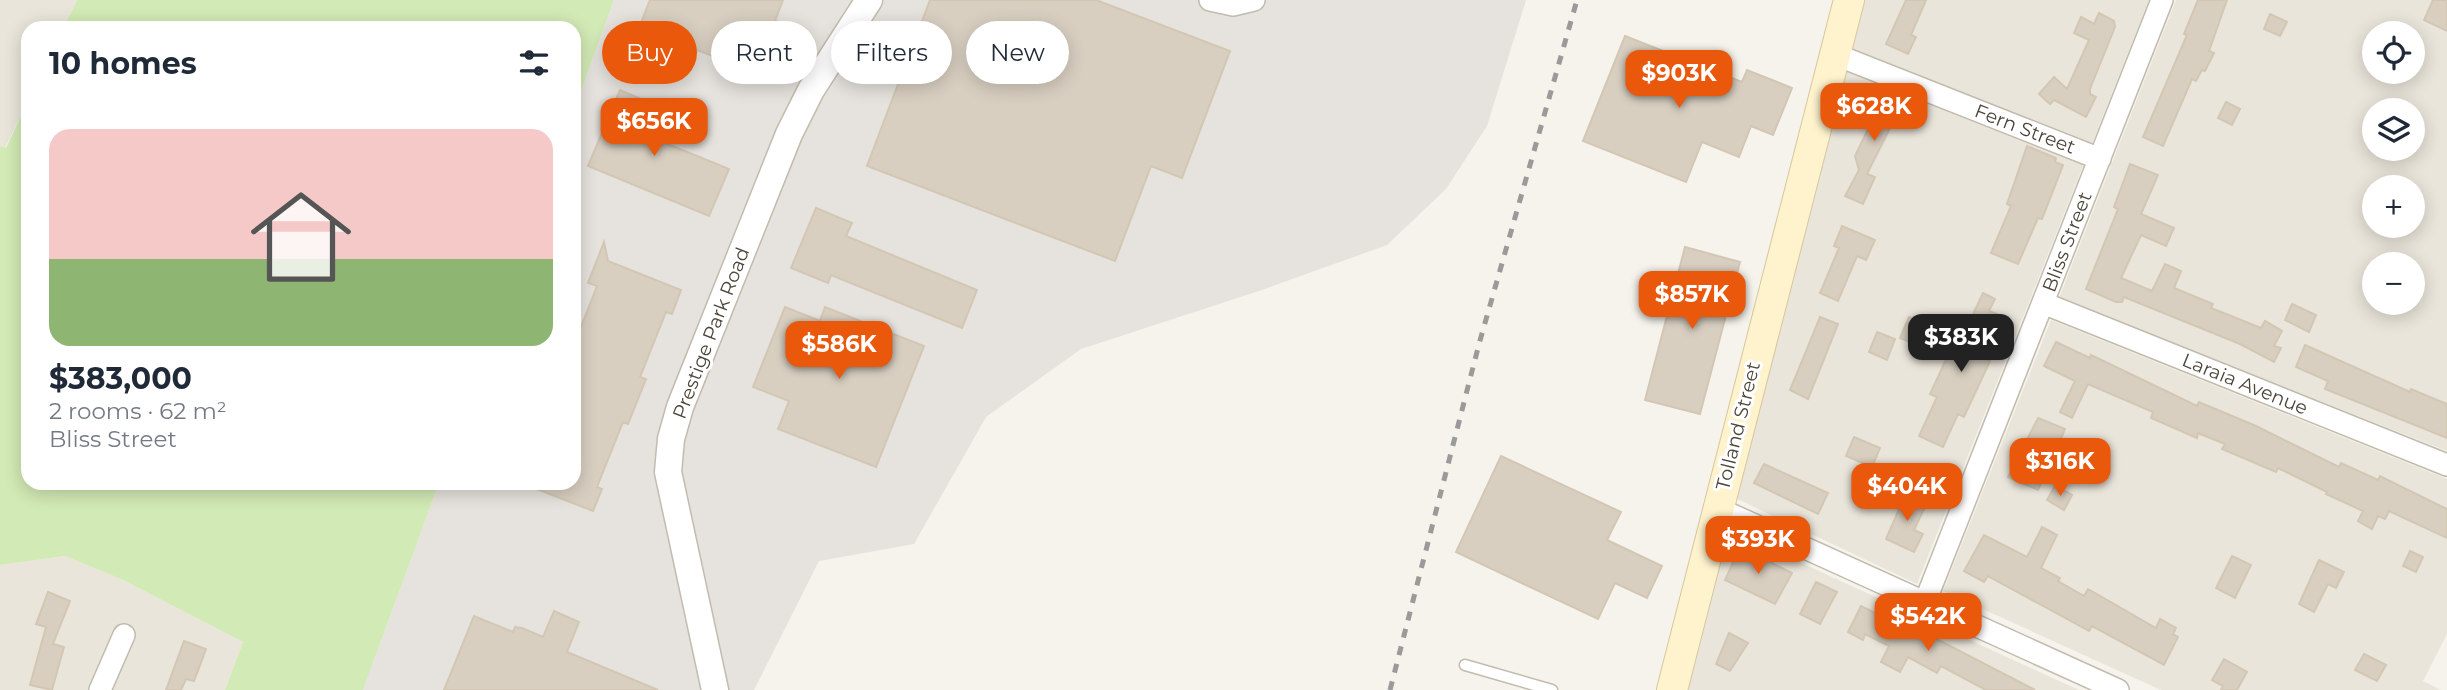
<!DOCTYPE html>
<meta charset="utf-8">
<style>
:root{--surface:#fff;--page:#f2f2f3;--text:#1f2937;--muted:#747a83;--line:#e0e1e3;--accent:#ea580c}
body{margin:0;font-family:Montserrat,sans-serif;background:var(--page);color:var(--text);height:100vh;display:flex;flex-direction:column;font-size:26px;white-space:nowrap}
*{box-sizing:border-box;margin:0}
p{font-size:23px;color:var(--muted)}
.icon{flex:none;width:38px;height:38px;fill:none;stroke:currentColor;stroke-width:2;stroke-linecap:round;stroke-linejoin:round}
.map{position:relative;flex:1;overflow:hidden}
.drawer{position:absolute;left:21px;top:21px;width:560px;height:469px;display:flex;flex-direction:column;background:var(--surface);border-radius:21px;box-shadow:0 4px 18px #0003}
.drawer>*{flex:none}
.banner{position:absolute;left:602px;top:21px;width:665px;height:63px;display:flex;gap:14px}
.fabs{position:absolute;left:2362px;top:21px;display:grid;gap:14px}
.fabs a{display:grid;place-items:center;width:63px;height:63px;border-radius:50%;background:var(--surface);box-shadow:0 4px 18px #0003;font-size:35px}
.price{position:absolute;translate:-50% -60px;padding:0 16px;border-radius:14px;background:var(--accent);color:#fff;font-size:23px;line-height:46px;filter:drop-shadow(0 2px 4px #0008)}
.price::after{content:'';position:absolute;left:50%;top:42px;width:21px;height:16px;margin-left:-10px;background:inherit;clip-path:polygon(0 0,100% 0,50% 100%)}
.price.selected{background:#222;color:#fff}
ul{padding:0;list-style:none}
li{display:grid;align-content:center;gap:14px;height:371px;padding:0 28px}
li+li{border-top:2px solid var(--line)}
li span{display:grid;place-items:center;height:217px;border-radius:21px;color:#555}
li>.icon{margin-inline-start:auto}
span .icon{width:126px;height:126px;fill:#fffc;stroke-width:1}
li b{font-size:30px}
h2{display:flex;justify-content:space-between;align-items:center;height:84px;padding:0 28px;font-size:30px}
.pill{padding:0 24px;border-radius:32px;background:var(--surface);box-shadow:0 4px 18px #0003;font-size:24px;line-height:63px}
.pill.selected{background:var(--accent);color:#fff}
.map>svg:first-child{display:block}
.residential{fill:#eae5da;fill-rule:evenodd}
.industrial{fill:#e6e2dd}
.green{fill:#d2eab5}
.building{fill:#d8cfc1;stroke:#d3c7b4;stroke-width:2}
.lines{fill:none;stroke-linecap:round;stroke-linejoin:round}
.service-casing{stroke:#c2bbae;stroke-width:13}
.minor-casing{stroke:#c2bbae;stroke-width:24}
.tertiary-casing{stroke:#c2bbae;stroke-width:29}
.secondary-casing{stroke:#d6c79b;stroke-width:32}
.service{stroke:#fff;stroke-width:10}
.minor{stroke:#fff;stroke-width:21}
.tertiary{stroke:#fff;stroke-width:26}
.secondary{stroke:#fff3cd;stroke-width:30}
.rail{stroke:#9a9a9a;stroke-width:5;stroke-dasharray:9 9;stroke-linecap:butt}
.labels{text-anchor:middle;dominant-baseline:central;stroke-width:6;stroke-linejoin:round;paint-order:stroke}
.street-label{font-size:19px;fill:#4b4439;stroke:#fff}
</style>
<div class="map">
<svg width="2447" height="690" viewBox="0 0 2447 690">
<rect width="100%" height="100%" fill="#f6f3ec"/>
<!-- residential -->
<path class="residential" d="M0 0H77L63 28H28V101L5 148 0 146Z
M1865 0H2149L1917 584 1735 498Z
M2176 0H2447V451L2059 298ZM2375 33H2413V72H2375ZM2375 110H2413V149H2375ZM2375 187H2413V226H2375ZM2375 264H2413V303H2375Z
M2051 320 2447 479V634L2423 681 2441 690H2161L1943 591Z
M1727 529 2079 690H1686Z
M65 556 121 579 243 642 225 690H0V565Z"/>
<!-- industrial -->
<path class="industrial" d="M614 0H1526L1487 126 1446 189 1387 245 1262 290 1081 349 986 417 914 544 819 561 754 690H363L439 483H574V110Z"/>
<!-- green -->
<path class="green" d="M77 0H614L574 110V28H63Z
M28 101V483H439L363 690H225L243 642 121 579 65 556 0 565V146L6 148Z"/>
<!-- building -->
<path class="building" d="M650 0H783L775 21 779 22 764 60 720 44 715 57 639 28Z
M930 0H1096L1230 51 1182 178 1151 166 1115 261 867 166Z
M1906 0H1926L1911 35 1916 37 1908 54 1886 44Z
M2198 0H2227L2209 51 2214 53 2205 71 2202 70 2196 81 2192 79 2163 146 2143 137 2187 35 2184 34Z
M2433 0H2447V31L2424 20Z
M2099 13 2114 21 2115 27 2090 89V94L2096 97 2086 117 2054 100 2050 104 2039 94 2054 77 2067 89 2089 40 2074 33 2081 17 2094 24Z
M2270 14 2287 22 2280 36 2264 29Z
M1625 36 1742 82 1747 70 1792 88 1773 135 1751 126 1739 157 1702 142 1686 182 1583 141Z
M620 90 660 107 648 136 729 169 709 216 588 166Z
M1876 93 1906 106 1898 124 1893 122 1867 174 1875 177 1863 204 1845 196 1859 170 1855 156 1872 121 1865 118Z
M2226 102 2240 109 2232 125 2218 118Z
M2027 146 2056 158 2055 162 2063 165 2042 219 2038 218 2018 264 1991 253 2011 206 2007 204Z
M2130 164 2158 175 2141 214 2174 228 2166 246 2141 235 2121 278 2152 291 2165 264 2181 271 2174 288 2213 304 2211 308 2261 328 2265 321 2282 331 2274 346 2281 348 2274 362 2240 344 2124 297 2122 302H2116L2086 289 2118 209 2114 207Z
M816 208 852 223 846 236 977 290 962 328 831 275 828 283 791 268Z
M1842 226 1875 240 1866 260 1857 256 1838 301 1820 293 1839 248 1834 246Z
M604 242 608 261 681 290 672 314 666 312 640 377 646 379 628 424 623 422 597 487 602 489 593 511 524 484 574 483V345L597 286 588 283Z
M1685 247 1740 262 1700 414 1645 400Z
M1983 293 1995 299 1989 311 2002 316 1984 354 1983 358 1990 361 1964 417 1958 414 1943 447 1919 436 1937 397 1930 394 1938 377 1953 344 1958 346Z
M2292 304 2316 315 2309 332 2285 320Z
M785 307 820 321 825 307 924 346 876 467 778 429 789 401 753 387Z
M1820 317 1838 324 1808 399 1790 390Z
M1909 317 1928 325 1919 346 1900 338Z
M1877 332 1895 339 1887 360 1869 352Z
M2056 342 2090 358 2091 355 2197 406 2199 402 2256 426 2339 467 2341 463 2378 480 2380 476 2447 509V538L2389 511 2385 519 2378 516 2372 529 2358 521 2363 511 2326 494 2327 492 2278 468 2276 472 2222 449 2225 444 2198 433 2197 438 2151 418 2153 412 2088 384 2072 418 2060 412 2075 381 2044 366Z
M2305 345 2410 392 2411 389 2447 404V438L2325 389 2328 381 2296 367Z
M2038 418 2065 429 2038 490 2008 477Z
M1854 437 1880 448 1872 467 1846 456Z
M1501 456 1621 512 1607 540 1662 566 1647 598 1615 583 1598 619 1456 552Z
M1764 464 1828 493 1818 514 1754 483Z
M2055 486 2072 495 2064 510 2047 500Z
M1907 491 1924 499 1920 507 1924 509 1914 530 1923 534 1914 552 1886 539Z
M2042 527 2057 535 2041 568 2060 578 2058 581 2084 596 2088 589 2156 628 2160 619 2176 628 2173 634 2178 637 2164 665 2092 626 2089 631 1988 576 1984 582 1964 571 1984 535 2027 557Z
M1740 547 1792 573 1775 604 1725 580Z
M2410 551 2423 557 2416 572 2403 566Z
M2232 556 2251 565 2235 598 2216 588Z
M2319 560 2344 572 2336 588 2328 584 2314 612 2299 604Z
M1816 582 1837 592 1820 624 1800 614Z
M48 592 70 601 53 644 64 647 52 690 30 685 46 627 36 624Z
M1861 606 1931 641 1933 637 2035 690H1986L1941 666 1937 673 1908 657 1900 672 1881 662 1889 646 1865 634 1863 640 1848 632Z
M554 611 579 622 567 652 658 690H444L474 616 513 632 515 627 522 628 543 637Z
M1729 633 1748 643 1730 671 1716 664Z
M184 641 206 649 194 681 186 679 181 690H166Z
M2364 654 2386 665 2377 681 2355 670Z
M2224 659 2247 672 2237 690H2221L2223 686 2212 680Z"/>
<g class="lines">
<defs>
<path id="service" d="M1465 665 1552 690"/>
<path id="minor" d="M1210 0 1233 5 1254 0
M1834 54 2100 159
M2043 303 2447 465
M1717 508 2118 690
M1925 602 2162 0
M100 690 124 635"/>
<path id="tertiary" d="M715 690 668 472 671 439 680 407 789 134 811 90 869 0"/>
<path id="secondary" d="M1672 690 1849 0"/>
</defs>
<!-- service casing -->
<use href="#service" class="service-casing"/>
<!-- minor casing -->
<use href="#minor" class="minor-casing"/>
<!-- tertiary casing -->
<use href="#tertiary" class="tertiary-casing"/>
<!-- secondary casing -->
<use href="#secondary" class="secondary-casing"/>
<!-- service -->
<use href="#service" class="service"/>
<!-- minor -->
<use href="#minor" class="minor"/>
<!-- tertiary -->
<use href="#tertiary" class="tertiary"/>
<!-- secondary -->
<use href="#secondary" class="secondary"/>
<!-- rail -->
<path class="rail" d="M1390 690 1479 344 1577 0"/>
</g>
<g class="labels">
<!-- street labels -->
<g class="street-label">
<text transform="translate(2025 129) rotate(21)">Fern Street</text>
<text transform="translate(2067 242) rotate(-69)">Bliss Street</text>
<text transform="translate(711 333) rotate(-69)">Prestige Park Road</text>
<text transform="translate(2245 384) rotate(22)">Laraia Avenue</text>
<text transform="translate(1738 426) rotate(-76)">Tolland Street</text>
</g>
</g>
</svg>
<div class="fabs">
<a><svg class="icon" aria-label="locate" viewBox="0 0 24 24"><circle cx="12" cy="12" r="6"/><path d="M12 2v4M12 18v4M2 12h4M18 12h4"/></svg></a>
<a><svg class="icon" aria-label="layers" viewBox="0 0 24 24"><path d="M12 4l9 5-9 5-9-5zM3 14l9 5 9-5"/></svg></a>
<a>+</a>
<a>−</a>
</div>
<b class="price" style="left:1679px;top:110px">$903K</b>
<b class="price" style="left:1874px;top:143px">$628K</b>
<b class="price" style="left:654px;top:158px">$656K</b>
<b class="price" style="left:1692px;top:331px">$857K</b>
<b class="price selected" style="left:1961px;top:374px">$383K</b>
<b class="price" style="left:839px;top:381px">$586K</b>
<b class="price" style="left:2060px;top:498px">$316K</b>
<b class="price" style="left:1907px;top:523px">$404K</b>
<b class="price" style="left:1758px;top:576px">$393K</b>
<b class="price" style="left:1928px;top:653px">$542K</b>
<div class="banner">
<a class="pill selected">Buy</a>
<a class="pill">Rent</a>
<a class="pill">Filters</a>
<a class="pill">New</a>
</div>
<section class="drawer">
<h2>10 homes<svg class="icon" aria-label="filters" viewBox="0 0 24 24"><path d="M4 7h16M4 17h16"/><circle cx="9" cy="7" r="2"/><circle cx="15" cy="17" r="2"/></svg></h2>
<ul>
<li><span style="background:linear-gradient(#f6c9c9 60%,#8fb573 0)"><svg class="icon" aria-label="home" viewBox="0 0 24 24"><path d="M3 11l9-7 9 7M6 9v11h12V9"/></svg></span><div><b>$383,000</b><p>2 rooms · 62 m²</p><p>Bliss Street</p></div></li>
</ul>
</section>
</div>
